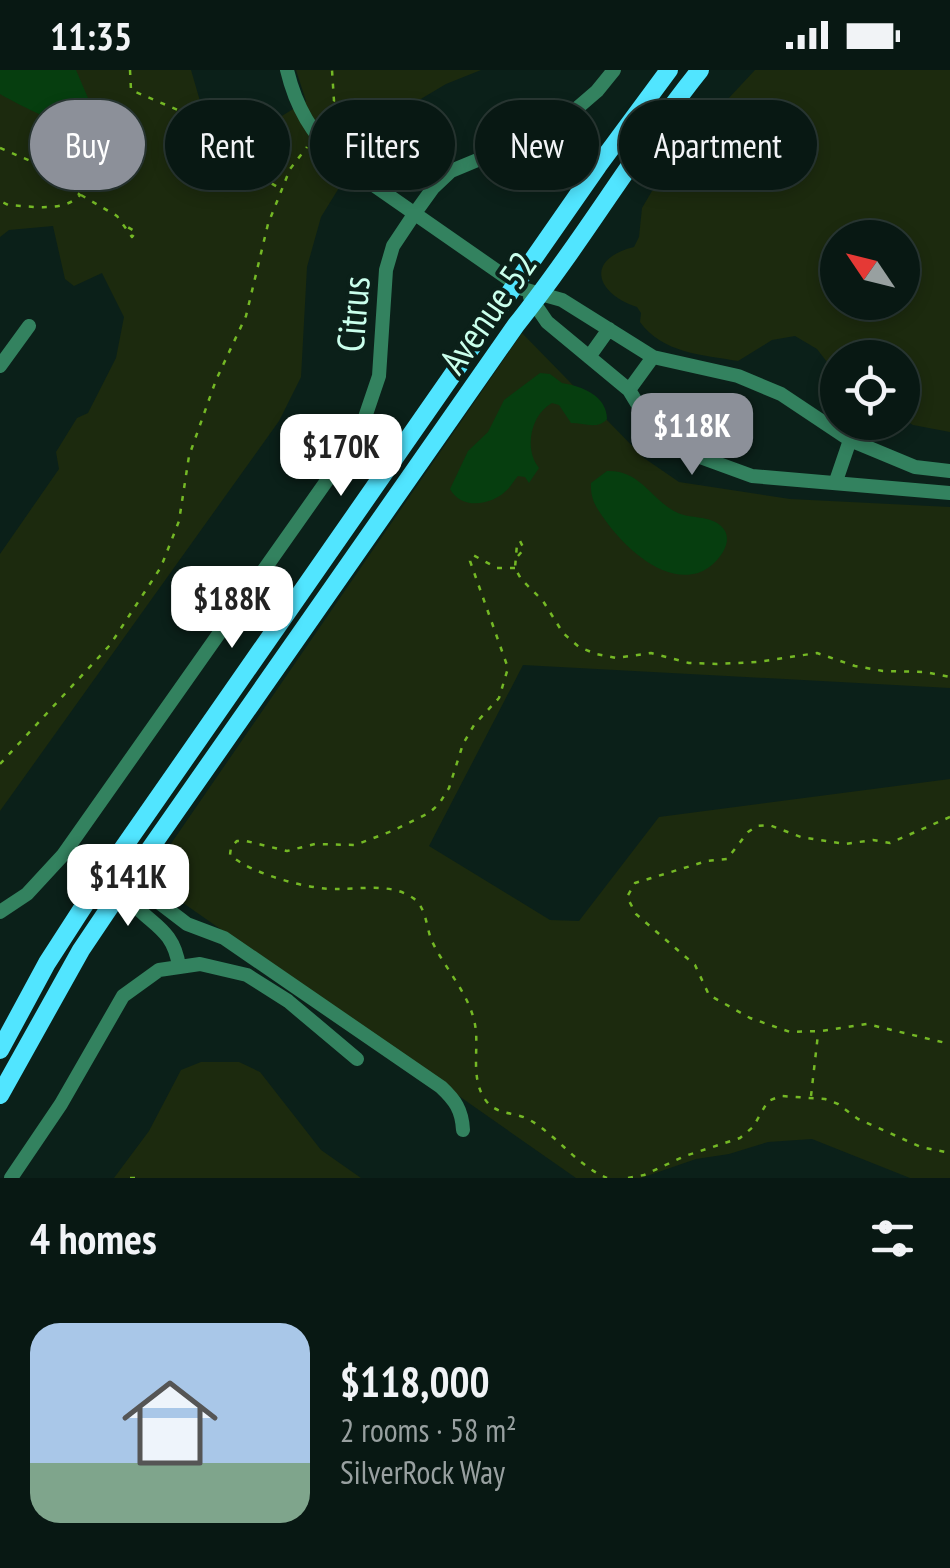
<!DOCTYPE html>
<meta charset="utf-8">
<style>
:root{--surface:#081813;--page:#162521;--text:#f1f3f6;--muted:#98a0a0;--line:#293733;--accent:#8c9099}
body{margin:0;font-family:"PT Sans Narrow",sans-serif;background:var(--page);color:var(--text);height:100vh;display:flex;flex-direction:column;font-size:38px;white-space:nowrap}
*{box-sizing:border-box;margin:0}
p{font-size:32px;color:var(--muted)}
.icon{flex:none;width:55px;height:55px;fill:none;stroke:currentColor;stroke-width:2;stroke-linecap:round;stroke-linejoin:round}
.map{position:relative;height:1108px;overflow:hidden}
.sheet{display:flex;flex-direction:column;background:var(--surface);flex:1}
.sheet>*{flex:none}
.banner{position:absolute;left:30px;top:30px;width:890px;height:90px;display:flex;gap:20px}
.needle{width:65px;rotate:305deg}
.buttons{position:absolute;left:820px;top:150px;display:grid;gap:20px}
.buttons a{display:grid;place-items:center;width:100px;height:100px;border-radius:50%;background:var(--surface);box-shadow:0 5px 15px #0003,0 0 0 2px var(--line);font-size:50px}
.price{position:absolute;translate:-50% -85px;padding:0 22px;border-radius:20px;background:#fff;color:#222;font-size:32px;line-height:65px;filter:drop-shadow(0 2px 5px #0008)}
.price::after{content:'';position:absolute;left:50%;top:60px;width:30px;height:22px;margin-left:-15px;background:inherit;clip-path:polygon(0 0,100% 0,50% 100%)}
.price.selected{background:var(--accent);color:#fff}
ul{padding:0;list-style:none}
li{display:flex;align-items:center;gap:30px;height:250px;padding:0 30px}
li+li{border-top:2px solid var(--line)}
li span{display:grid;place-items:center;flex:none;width:280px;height:200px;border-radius:30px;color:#555}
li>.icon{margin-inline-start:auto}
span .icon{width:120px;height:120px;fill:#fffc;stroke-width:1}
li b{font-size:42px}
h2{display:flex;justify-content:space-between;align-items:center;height:120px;padding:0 30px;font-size:42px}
.pill{padding:0 35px;border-radius:45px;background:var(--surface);box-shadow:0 5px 15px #0003,0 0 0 2px var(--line);font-size:35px;line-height:90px}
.pill.selected{background:var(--accent);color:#fff}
.status{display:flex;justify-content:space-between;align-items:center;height:70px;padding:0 50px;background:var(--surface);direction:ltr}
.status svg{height:28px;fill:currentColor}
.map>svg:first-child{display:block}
.green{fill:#1c2a0e;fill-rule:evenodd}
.water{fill:#063e0f}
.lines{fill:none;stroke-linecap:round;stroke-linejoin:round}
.path{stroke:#74b825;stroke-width:2.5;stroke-dasharray:5 8;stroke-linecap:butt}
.minor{stroke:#33825f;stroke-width:14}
.major{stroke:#51e5ff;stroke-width:18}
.labels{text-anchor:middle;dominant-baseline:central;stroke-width:8;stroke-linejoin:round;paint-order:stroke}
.street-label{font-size:38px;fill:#caffec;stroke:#0b2019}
</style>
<div class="status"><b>11:35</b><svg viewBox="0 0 49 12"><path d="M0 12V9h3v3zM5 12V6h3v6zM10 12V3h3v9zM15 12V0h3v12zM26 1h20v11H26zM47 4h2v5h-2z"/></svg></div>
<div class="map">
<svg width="950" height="1108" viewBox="0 0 950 1108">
<rect width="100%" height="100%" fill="#0b2019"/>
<!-- green -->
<path class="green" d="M0 0H191L207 55 277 49 306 31 296 0H481L446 14 404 39 368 71 321 147 307 197 301 307 279 351 0 741V484L59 399 56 382 77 348 88 343 116 288 124 247 102 203 74 216 65 209 53 156 9 160 0 167Z
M755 0H950V362L913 355 903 349 902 288H838L837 305 817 279 795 266 772 270 738 291C703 285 662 283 640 252L641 243 637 237C595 223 585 189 634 177L639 167 642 138 652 121 680 106 701 58ZM838 168H902V232H838Z
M522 263 644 388 679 412 790 429 950 437V618L523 595 429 776 550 850 579 851 659 747 950 709V1108H910L812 1069 768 1072 729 1084 696 1089 641 1108H576L166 821 157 794Z
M201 992H239L260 1002 321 1080 361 1108H114L149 1061 181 1000Z"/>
<!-- water -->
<path class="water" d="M0 0H76L88 28 87 47C68 63 25 37 5 27L0 24Z
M540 303 550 304 562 313C582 316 607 326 607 349 598 360 584 353 571 353L559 335 552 333C530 345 524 380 539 398L529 413 525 407 518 406C514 410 512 415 508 419 493 435 462 441 450 419L468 381 488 362 504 330Z
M607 401C642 400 650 430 678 443 691 449 709 445 721 456 738 471 715 498 698 503 663 513 627 479 608 454 598 440 590 431 591 413Z"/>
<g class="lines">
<!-- path -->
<path class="path" d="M130 0 131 20 185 43 204 76 212 84 242 96 281 119
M325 56 334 31 332 0
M0 78 47 98 80 125C64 143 30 136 8 135L0 131
M81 125 117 146 132 167 136 162 126 156
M518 486 524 479 520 471 517 474 515 498 521 509 543 531 563 563 579 577 596 584 616 588 651 583 689 593 717 594 757 592 817 583 855 596 883 601 925 602 950 607
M515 498H497L473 485 470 491 508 598 499 628 474 655 463 674 449 718 439 734 429 743 392 761 355 775 315 774 287 781 246 771H237L231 777 230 785C252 804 309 820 338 819 361 819 392 813 413 828 426 837 426 855 431 869 443 896 467 921 474 950 481 976 468 1008 487 1032 498 1045 514 1042 528 1049 557 1065 576 1095 607 1108
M0 694 110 575 161 497 179 451 189 386 216 310 246 246 268 154 290 99 307 77
M950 747 890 773 873 770 845 774 801 767 769 755 757 756 748 762 727 789 707 791 635 813 627 827 636 844 695 895 709 925 750 948 790 962 822 961 867 954 950 974
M811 1026 818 964
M130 1108H135
M628 1108 644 1105 685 1086 740 1068 753 1057 768 1031 781 1026 825 1029 838 1034 858 1049 921 1077 950 1083"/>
<!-- minor -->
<path class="minor" d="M287 0C296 38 312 63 339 91L523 219 562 230 653 287 738 306 781 324 850 370 915 397 950 401
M530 227 547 252 629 320 649 353 700 387 752 406 950 423
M589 287 609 259
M0 296 29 256
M629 320 653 287
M836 411 850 370
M0 842 27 824 63 785 359 365 379 306 386 200 393 176 415 143 433 118 451 101 540 64 568 46 597 21 614 0
M179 897C173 850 138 854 124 816L140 818 187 854 224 868 441 1017C455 1030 462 1040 463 1060
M11 1108 61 1034 123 926 159 900 200 894 247 905 288 931 357 989"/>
<!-- major -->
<path class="major" d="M0 980 47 893 98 814 598 96 669 0
M0 1025 81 880 124 816 516 255C582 173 634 82 700 0"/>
</g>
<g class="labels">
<!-- street labels -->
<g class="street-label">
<text transform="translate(487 242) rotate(-55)">Avenue 52</text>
<text transform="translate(352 244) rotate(-85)">Citrus</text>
</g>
</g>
</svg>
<div class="buttons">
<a><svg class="needle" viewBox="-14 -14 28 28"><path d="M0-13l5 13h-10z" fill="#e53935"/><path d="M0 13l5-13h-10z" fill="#98a0a0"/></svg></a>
<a><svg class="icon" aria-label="locate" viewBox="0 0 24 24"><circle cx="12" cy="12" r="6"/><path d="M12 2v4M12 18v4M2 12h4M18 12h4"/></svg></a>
</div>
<b class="price selected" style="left:692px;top:408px">$118K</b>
<b class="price" style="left:341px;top:429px">$170K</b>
<b class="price" style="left:232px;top:581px">$188K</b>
<b class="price" style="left:128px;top:859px">$141K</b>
<div class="banner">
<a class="pill selected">Buy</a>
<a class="pill">Rent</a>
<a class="pill">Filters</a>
<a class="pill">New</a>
<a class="pill">Apartment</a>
</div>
</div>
<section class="sheet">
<h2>4 homes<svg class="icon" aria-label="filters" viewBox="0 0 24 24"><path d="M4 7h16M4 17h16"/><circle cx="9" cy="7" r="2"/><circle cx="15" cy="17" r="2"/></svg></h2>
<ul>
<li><span style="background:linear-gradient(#a9c7e8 70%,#7fa58c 0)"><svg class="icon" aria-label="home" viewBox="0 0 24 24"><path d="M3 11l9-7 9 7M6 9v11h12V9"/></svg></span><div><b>$118,000</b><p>2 rooms · 58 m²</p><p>SilverRock Way</p></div></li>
</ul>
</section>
